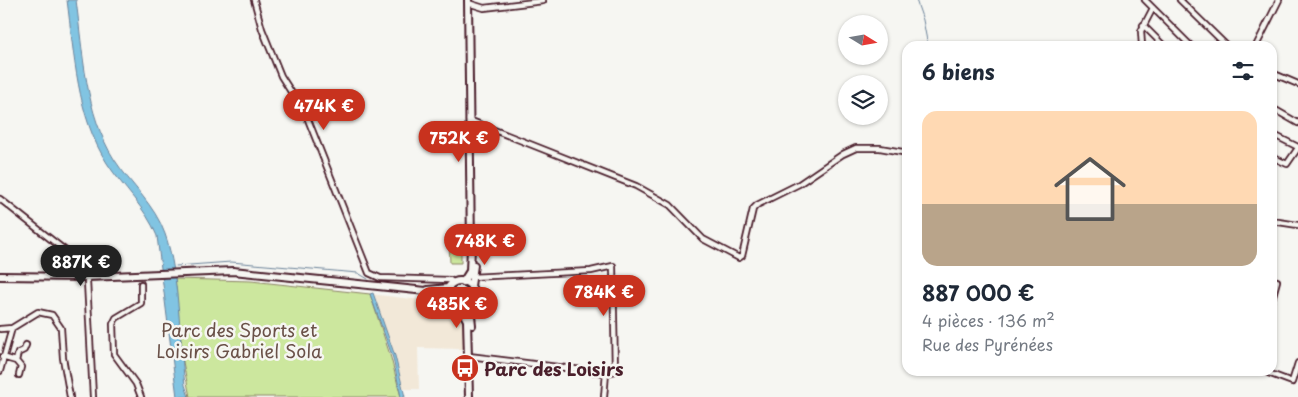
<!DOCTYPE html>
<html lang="fr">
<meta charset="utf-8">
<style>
:root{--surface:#fff;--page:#f2f2f3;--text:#1f2937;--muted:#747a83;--accent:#c8321e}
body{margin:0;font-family:"Playpen Sans",sans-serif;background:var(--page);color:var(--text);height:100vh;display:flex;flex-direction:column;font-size:19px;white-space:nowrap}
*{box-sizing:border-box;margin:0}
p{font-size:16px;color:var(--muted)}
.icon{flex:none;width:28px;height:28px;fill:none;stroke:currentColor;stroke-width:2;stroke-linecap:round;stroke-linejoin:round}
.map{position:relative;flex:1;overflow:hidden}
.sheet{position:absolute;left:902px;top:41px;width:375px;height:335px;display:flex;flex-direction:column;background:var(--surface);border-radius:15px;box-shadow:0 1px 4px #0004}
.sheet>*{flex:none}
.needle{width:32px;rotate:101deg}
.buttons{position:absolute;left:838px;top:15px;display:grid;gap:10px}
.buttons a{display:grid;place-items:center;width:50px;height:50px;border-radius:50%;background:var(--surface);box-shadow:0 1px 4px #0004;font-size:25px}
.price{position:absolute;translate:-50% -42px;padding:0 11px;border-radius:18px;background:var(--accent);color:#fff;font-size:16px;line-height:32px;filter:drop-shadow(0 1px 2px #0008)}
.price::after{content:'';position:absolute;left:50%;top:30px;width:15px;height:11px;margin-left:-8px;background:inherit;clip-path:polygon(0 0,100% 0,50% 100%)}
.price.on{background:#222;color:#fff}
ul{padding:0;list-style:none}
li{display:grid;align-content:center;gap:10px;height:265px;padding:0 20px}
li span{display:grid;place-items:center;height:155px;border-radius:15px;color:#555}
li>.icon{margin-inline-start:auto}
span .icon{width:90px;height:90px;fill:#fffc;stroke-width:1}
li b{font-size:21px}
h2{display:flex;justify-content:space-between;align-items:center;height:60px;padding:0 20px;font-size:21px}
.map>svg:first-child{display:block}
.built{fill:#f2e8d8}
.green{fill:#cce79e;stroke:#8b8364}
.water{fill:#81c4e2;stroke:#6b8299}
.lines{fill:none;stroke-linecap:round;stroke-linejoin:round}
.stream{stroke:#6b8299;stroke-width:1}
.minor-casing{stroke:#4a1f2b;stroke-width:8}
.secondary-casing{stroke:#4a1f2b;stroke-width:10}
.minor{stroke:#f6f6f2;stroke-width:4.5}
.secondary{stroke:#f6f6f2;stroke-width:6}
.labels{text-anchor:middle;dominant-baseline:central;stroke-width:5;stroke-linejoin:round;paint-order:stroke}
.park-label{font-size:18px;fill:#6a5148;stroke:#f6f6f2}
.poi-label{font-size:18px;font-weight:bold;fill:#4a1f2b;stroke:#f6f6f2;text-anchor:start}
</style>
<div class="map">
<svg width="1298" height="397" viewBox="0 0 1298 397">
<rect width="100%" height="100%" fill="#f6f6f2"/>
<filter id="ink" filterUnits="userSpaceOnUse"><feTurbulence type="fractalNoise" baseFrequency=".02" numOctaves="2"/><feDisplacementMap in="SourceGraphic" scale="10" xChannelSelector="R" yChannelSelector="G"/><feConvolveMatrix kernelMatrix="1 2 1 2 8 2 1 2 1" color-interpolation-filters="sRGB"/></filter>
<g filter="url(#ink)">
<!-- built -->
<path class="built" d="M370 294 446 303 463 316 464 349 418 348 419 389H403Z"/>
<!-- green -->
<path class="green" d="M449 237H461V263H450Z
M175 279 251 281 370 294 391 358 401 397H190L183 362Z"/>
<!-- water -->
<path class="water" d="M67 0H76C83 52 85 113 114 159 130 184 155 205 165 234 180 276 179 339 185 385L189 397H177L157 236C146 208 123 188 107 163 77 117 74 53 67 0Z
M373 293 395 356 405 397H401L393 358 370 294Z"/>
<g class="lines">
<!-- stream -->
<path class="stream" d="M916 0 923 20 928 46
M176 266 231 262 358 273 368 279"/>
<defs>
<path id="minor" d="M254 0 262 29 281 76 307 117 369 273 380 278 450 280 454 283
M1145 0 1191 46
M1180 0 1227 46
M468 3 484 8 543 1
M1143 25 1164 46
M1142 46 1141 31 1153 8
M1256 46 1279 0
M1272 73 1298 84
M1272 108 1298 123
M469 120 636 186 670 205 703 239 739 258 742 256 753 209 757 205 799 184 843 154 856 148H880L908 153
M1272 134 1298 147
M1272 157 1287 164 1298 148
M0 199 67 252 70 277
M1272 221 1298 225
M1272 280 1277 281 1272 299
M87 281 93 397
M0 329 12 328 38 312 52 315 61 328 63 358 70 397
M469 356 606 373 615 371 613 266 591 271 471 277
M2 357 16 361 18 353 24 350 26 345
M16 361 21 367 19 375
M0 371 12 328
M1263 371 1292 382 1298 363
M141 397 136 384 114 354 113 324 116 318 141 303V284
M604 397 606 373"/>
<path id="secondary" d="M0 276 87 277 233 271 426 291 447 298
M446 295a14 14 0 1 1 28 0a14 14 0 1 1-28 0Z
M463 282 470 271 471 248 468 0
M471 286 474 265
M428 290 449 288
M470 306 472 325
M461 309 467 320 469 397"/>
</defs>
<!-- minor casing -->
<use href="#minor" class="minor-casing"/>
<!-- secondary casing -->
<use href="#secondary" class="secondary-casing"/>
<!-- minor -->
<use href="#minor" class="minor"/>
<!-- secondary -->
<use href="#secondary" class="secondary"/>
</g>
</g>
<!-- icons -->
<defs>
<symbol id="bus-disc" viewBox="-11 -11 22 22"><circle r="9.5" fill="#c8321e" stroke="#f6f6f2"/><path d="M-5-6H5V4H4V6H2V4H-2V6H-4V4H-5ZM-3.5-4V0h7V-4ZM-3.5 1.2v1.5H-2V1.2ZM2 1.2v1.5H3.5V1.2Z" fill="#fff"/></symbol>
</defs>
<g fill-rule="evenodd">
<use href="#bus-disc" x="449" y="352" width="32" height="32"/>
</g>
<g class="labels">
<!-- park labels -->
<g class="park-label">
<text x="239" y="329">Parc des Sports et<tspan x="239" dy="21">Loisirs Gabriel Sola</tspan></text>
</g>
<!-- poi labels -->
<g class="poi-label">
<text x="484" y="368">Parc des Loisirs</text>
</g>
</g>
</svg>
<div class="buttons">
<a><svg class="needle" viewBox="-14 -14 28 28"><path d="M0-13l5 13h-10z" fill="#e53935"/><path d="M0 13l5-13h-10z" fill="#747a83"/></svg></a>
<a><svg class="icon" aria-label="layers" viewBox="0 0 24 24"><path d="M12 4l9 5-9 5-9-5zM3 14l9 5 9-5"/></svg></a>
</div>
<b class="price" style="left:324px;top:131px">474K €</b>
<b class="price" style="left:459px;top:163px">752K €</b>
<b class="price" style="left:485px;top:266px">748K €</b>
<b class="price on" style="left:81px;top:287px">887K €</b>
<b class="price" style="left:604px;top:317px">784K €</b>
<b class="price" style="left:457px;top:329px">485K €</b>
<section class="sheet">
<h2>6 biens<svg class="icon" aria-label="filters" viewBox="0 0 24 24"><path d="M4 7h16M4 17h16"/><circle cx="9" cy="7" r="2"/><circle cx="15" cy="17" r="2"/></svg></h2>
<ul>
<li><span style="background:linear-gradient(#ffd9b3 60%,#b9a48a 0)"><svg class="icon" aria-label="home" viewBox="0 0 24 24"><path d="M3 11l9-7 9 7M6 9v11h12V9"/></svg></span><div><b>887 000 €</b><p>4 pièces · 136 m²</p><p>Rue des Pyrénées</p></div></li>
</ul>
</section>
</div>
